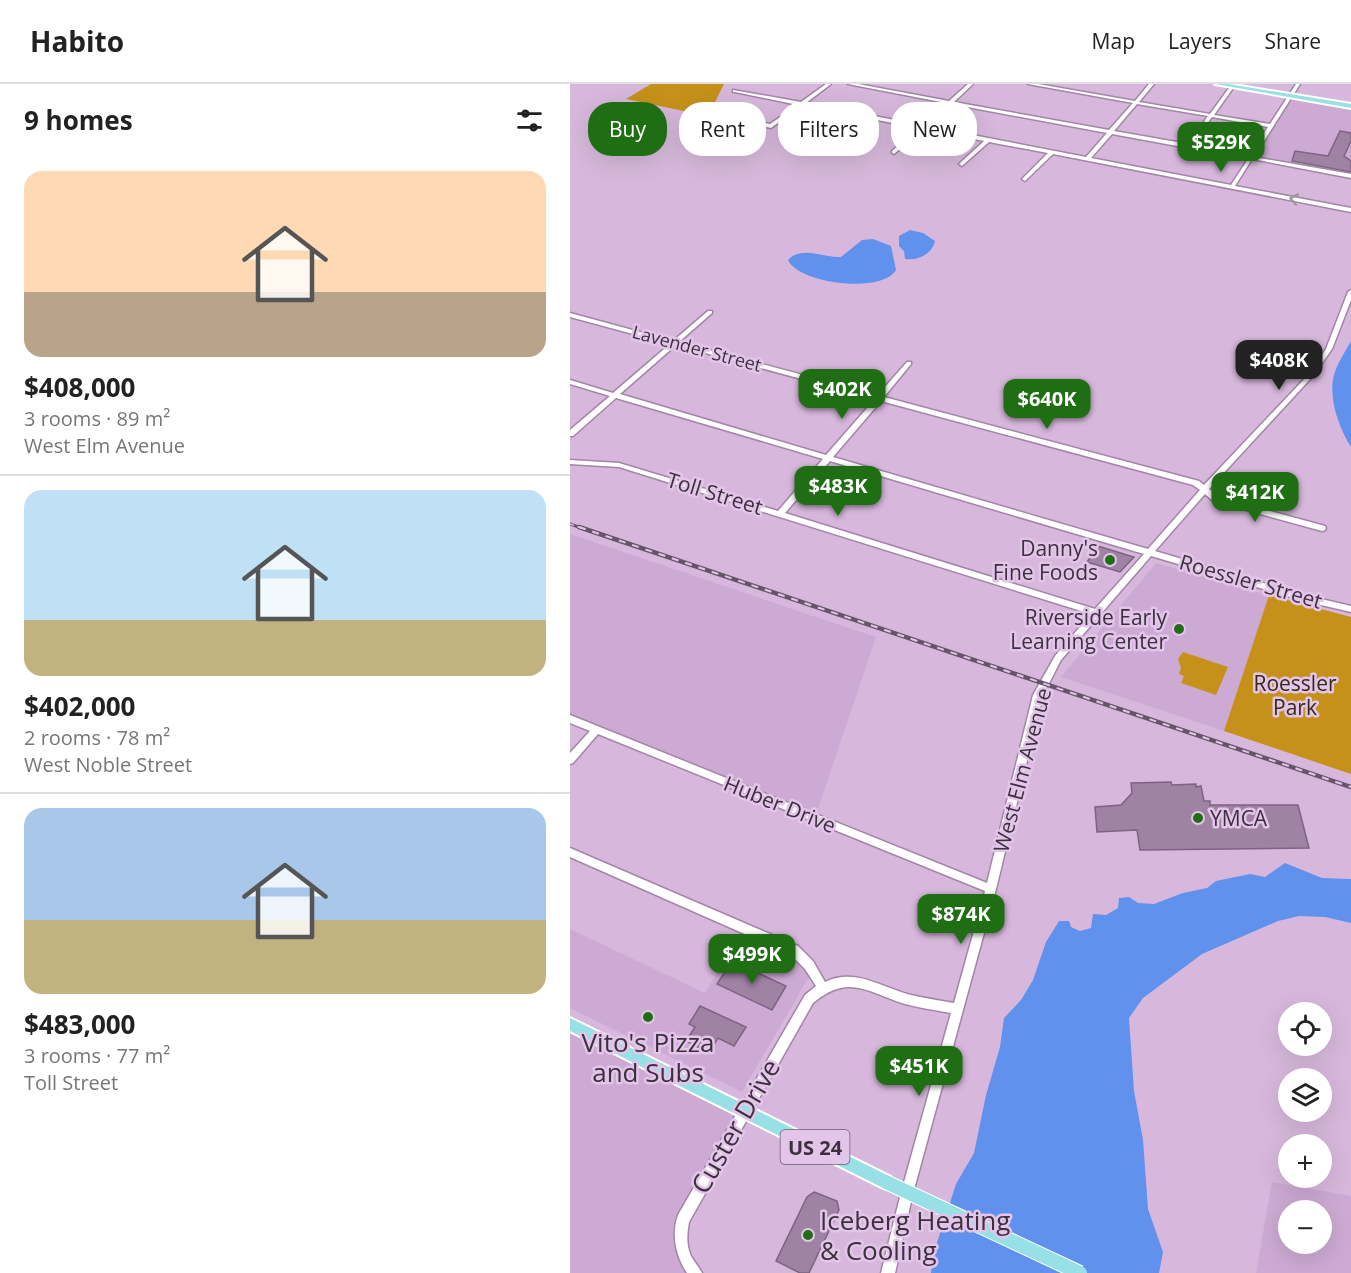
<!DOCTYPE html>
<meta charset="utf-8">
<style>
:root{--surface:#fff;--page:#f6f6f6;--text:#222;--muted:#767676;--line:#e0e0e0;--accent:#1f6e13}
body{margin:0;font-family:"Open Sans",sans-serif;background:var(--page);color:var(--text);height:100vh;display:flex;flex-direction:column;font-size:22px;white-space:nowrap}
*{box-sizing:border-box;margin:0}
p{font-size:20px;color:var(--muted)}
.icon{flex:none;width:33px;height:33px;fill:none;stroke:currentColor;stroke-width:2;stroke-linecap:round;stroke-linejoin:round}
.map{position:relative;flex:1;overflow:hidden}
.side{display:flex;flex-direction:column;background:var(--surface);width:570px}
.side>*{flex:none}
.banner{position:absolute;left:18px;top:18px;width:570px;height:54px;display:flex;gap:12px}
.tools{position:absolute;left:708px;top:918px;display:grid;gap:12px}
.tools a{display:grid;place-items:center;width:54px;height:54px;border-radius:50%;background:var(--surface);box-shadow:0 6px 24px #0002;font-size:30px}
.price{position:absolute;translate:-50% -51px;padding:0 14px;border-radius:12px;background:var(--accent);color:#fff;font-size:20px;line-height:39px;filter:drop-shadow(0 2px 3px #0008)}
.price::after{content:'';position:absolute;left:50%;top:36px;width:18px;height:14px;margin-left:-9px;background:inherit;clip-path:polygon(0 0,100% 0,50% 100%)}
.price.current{background:#222;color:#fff}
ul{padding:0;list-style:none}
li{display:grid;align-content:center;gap:12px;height:318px;padding:0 24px}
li+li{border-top:2px solid var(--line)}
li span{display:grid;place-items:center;height:186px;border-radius:18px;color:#555}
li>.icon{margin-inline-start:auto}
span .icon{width:108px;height:108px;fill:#fffc;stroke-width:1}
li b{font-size:26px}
h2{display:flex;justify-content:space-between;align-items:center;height:72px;padding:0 24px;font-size:26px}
.pill{padding:0 21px;border-radius:24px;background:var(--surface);box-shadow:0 6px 24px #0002;font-size:21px;line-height:54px}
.pill.current{background:var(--accent);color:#fff}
header{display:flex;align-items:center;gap:36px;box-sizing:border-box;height:84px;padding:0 30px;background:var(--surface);border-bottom:2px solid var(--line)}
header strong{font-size:28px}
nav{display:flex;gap:33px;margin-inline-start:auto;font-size:21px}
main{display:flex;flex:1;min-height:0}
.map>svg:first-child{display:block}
.built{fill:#cdaad3;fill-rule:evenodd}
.green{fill:#c5911a}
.water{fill:#5f91ed}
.building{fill:#9f82a4;stroke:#7e6383;stroke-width:1.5}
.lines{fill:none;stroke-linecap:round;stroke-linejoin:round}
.minor-casing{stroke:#a285a7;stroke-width:3}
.major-casing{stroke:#fff;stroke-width:4}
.minor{fill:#fff;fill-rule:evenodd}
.major{fill:#97e0e5;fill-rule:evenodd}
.rail-far1-casing{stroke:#665568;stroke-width:3}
.rail-casing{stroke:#665568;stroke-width:4.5}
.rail-far1{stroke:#e4c5ea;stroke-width:1.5;stroke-dasharray:4;stroke-linecap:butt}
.rail{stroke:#e4c5ea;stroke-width:2;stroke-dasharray:7;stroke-linecap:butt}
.major-bridge-casing{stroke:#fff;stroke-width:16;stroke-linecap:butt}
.major-bridge{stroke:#97e0e5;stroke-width:14}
.oneway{stroke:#9e989e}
.poi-dot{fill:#1f6e13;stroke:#e4c5ea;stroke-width:2}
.labels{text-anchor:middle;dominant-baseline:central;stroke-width:5;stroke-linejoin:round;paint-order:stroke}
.far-street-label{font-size:18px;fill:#3c303e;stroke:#e4c5ea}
.shield{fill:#e4c5ea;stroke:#6e5d72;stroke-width:1.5}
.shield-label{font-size:20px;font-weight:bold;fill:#3c303e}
.street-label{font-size:21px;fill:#3c303e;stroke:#e4c5ea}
.poi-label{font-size:21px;fill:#3c303e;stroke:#e4c5ea;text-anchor:end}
.park-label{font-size:21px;fill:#352a17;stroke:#e4c5ea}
.near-poi-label{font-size:26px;fill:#3c303e;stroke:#e4c5ea}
.near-street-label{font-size:26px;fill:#3c303e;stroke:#e4c5ea}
</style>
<header>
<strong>Habito</strong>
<nav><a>Map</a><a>Layers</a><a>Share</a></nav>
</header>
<main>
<section class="side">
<h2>9 homes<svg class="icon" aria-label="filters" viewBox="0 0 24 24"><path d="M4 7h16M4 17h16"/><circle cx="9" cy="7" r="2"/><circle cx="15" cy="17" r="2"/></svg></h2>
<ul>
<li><span style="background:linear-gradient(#ffd9b3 65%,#b9a48a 0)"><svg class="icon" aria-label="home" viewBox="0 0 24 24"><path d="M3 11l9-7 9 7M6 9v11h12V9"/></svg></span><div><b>$408,000</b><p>3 rooms · 89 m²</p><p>West Elm Avenue</p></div></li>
<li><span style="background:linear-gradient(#bfe0f5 70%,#c2b280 0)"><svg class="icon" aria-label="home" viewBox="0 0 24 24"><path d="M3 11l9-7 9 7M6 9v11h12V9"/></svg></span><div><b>$402,000</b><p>2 rooms · 78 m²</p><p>West Noble Street</p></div></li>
<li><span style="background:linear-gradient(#a9c7e8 60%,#c2b280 0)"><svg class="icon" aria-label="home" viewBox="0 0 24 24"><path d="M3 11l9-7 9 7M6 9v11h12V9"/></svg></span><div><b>$483,000</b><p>3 rooms · 77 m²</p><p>Toll Street</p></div></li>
</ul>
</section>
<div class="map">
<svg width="781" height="1189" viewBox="0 0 781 1189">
<rect width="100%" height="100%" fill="#d7b8dc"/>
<!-- built -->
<path class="built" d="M720 12 781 22V92L681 74Z
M0 450 306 553 245 734 0 635Z
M586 479 699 511 654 647 491 593Z
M174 844 224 866 243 886 172 1008 0 924V845L135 909Z
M0 940 174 1027 111 1147 125 1189H0Z
M702 1098 781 1112V1189H686ZM718 1126H752V1160H718Z"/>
<!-- green -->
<path class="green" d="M81 0H154L138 32 56 15Z
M699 511 781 533V690L654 647Z
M613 568 658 583 646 611 611 599 614 592 609 590 611 584 608 575Z"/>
<!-- water -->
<path class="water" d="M340 146 353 149 365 157C362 170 348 177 335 175L334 167 329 162V152Z
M303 155 321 162 326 186C312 210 229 200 218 176 232 161 253 174 271 173L292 156Z
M781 257V363C769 344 758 314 764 291 767 280 775 268 781 257Z
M715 779 752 794 781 795V839L755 833 729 832 708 837 632 870 573 914 559 934 564 1007 573 1056 578 1125 593 1168 589 1189H361L363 1171 386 1100 404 1069 416 1011 430 963 434 934 451 916 463 896 476 858 489 837H499L501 843 510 847 521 844 523 830 536 831 548 824 549 814 559 813 568 819 584 820 613 809 637 804 646 797 680 790 695 793Z"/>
<!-- building -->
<path class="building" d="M770 47 781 49V57L774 72 781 77V88L722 77 725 67 758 72Z
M528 462 564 473 550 488 517 478Z
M601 698 602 701 626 700V703L631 702 634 717H640V721H728L739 764 570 766 567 746 527 748 525 723 551 721 562 709 561 699Z
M162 877 216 902 202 926 147 900Z
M130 922 176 943 164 962 148 954 143 962 130 964 116 957 125 943 119 940Z
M244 1108 267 1117 269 1126 239 1189H230L206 1177 237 1113Z"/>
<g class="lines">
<defs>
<path id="minor" d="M256 0H261L236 19 351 41 376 19 278 0H288L379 17 398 0H403L384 18 539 46 563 19 458 0H468L565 17 579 0H584L569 18 640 30 662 0H666L644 31 700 40 726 0H730L684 73 781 90V94L682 75 665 102 781 124V128L483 70 455 97 452 95 478 69 419 58 392 82 389 80 390 79 414 57 353 45 324 70 322 69V67L348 44 302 35 272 59 269 57 270 56 297 34 259 27 228 50 225 48 226 47 254 26 232 21 201 44 158 34 160 33 200 40 228 21 165 8H163V6L231 18ZM381 20 537 49 516 73 356 42ZM567 20 638 32 618 60 544 47ZM642 33 698 43 679 72 622 61ZM542 50 678 75 661 101 521 74Z
M781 206V216L762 265 743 292 639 405 649 413 755 442 756 444 755 446 752 447 643 417 635 410 585 467 734 511 781 522V528L734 517 581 472 491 576 473 611 426 805 343 1109 325 1189H311L331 1109 381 929C366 926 350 924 335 920 297 908 279 889 243 919L119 1138C117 1149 116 1162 121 1172 124 1178 129 1183 132 1189H117C106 1172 101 1151 108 1131L235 911 246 902 235 885 220 870 0 773V764L228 862 243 877 255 898C284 884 310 902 337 910 353 914 368 916 384 919L415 807 28 650 3 679 0 680V669L20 647 0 639V631L417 799 463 611 485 572 521 530 65 388 49 383 0 380V376L49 379 208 427 253 375 46 314 3 352H0V346L40 312 0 300V296L43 309 100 260 0 233V229L103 257 138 227H142V229L109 258 308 311 337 278H341V280L314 313 629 397 634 401 739 290 756 265 778 208ZM106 261 305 315 256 371 50 310ZM311 317 623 401 630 406 578 465 263 373ZM260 377 574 470 525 525 215 429Z"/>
<path id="major" d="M645 0H658L781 20V24Z
M0 934 321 1093 323 1098 321 1103 316 1105 311 1103 0 947Z"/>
</defs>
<!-- minor casing -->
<use href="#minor" class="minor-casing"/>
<!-- major casing -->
<use href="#major" class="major-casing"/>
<!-- minor -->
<use href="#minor" class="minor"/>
<!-- major -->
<use href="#major" class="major"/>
<defs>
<path id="rail-far1" d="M0 440 14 445"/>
<path id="rail" d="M9 443 781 703"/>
</defs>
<!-- rail-far1 casing -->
<use href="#rail-far1" class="rail-far1-casing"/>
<!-- rail casing -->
<use href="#rail" class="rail-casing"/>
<!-- rail-far1 -->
<use href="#rail-far1" class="rail-far1"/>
<!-- rail -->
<use href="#rail" class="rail"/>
<defs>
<path id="major-bridge" d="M316 1098 510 1189"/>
</defs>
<!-- major-bridge casing -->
<use href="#major-bridge" class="major-bridge-casing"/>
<!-- major-bridge -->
<use href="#major-bridge" class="major-bridge"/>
</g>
<!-- one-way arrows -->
<defs><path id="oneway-chevron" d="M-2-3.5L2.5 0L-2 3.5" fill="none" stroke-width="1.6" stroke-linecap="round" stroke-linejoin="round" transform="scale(1.5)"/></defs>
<use class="oneway" href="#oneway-chevron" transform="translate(724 115) rotate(-169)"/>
<!-- markers -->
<g class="poi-dot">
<circle cx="540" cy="476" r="6"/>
<circle cx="609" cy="545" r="6"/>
<circle cx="628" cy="734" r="6"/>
<circle cx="78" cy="933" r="6"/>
<circle cx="238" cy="1151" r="6"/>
</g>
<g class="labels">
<!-- far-street labels -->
<g class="far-street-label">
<text transform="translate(127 264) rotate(15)">Lavender Street</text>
</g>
<!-- shield labels -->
<rect class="shield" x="210.5" y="1046" width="69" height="34" rx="4.5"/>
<g class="shield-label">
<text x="245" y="1063">US 24</text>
</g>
<!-- street labels -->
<g class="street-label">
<text transform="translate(145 409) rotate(17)">Toll Street</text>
<text transform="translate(681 497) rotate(16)">Roessler Street</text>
<text transform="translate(452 686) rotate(-75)">West Elm Avenue</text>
<text transform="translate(210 720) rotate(22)">Huber Drive</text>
</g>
<!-- poi labels -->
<g class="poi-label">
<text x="528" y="464">Danny's<tspan x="528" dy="24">Fine Foods</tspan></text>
<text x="597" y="533">Riverside Early<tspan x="597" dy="24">Learning Center</tspan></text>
<text x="640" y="734" text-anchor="start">YMCA</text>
</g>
<!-- park labels -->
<g class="park-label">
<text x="725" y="599">Roessler<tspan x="725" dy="24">Park</tspan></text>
</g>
<!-- near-poi labels -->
<g class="near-poi-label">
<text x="78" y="958">Vito's Pizza<tspan x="78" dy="30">and Subs</tspan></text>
<text x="250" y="1136" text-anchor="start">Iceberg Heating<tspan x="250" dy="30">&amp; Cooling</tspan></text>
</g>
<!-- near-street labels -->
<g class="near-street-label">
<text transform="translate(165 1042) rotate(-60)">Custer Drive</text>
</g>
</g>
</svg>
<div class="tools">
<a><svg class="icon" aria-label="locate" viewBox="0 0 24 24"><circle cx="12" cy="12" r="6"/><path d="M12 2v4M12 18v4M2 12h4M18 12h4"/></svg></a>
<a><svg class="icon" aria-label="layers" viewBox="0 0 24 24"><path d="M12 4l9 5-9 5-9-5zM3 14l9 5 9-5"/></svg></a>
<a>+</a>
<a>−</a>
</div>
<b class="price" style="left:651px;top:89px">$529K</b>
<b class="price current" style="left:709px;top:307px">$408K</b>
<b class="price" style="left:272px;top:336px">$402K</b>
<b class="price" style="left:477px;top:346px">$640K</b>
<b class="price" style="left:268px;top:433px">$483K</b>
<b class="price" style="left:685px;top:439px">$412K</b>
<b class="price" style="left:391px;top:861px">$874K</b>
<b class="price" style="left:182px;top:901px">$499K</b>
<b class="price" style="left:349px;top:1013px">$451K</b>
<div class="banner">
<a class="pill current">Buy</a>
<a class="pill">Rent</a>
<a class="pill">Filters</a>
<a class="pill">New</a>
</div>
</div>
</main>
